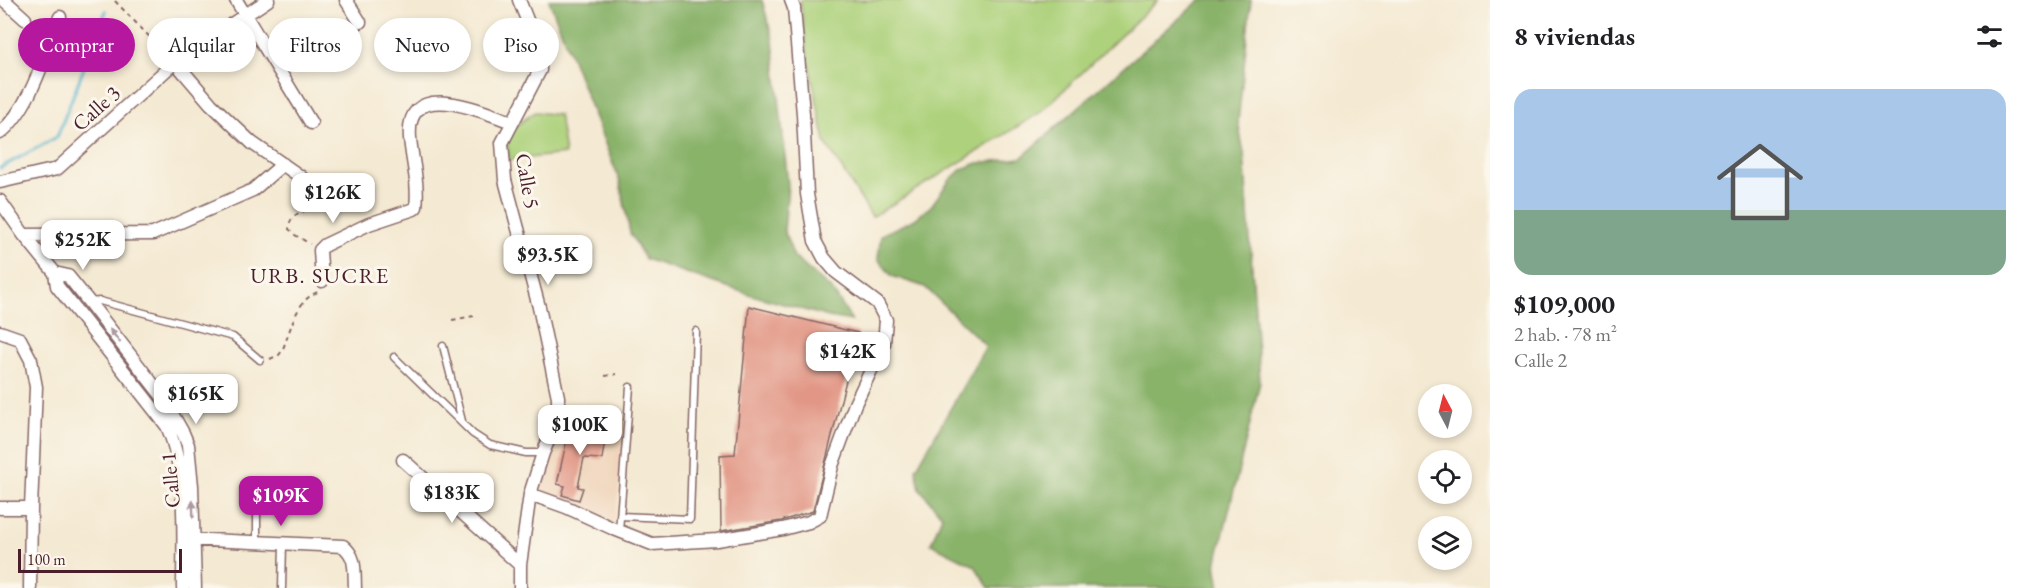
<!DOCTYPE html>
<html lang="es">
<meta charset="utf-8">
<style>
:root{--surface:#fff;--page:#f6f6f6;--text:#202124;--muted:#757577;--line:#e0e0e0;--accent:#b5179e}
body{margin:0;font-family:"EB Garamond",serif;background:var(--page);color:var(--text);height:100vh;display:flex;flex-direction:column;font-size:22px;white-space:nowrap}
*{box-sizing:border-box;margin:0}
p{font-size:20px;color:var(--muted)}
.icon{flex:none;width:33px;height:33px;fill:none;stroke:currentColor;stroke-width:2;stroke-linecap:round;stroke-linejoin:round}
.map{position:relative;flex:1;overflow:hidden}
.side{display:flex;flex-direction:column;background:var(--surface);width:540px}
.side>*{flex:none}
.banner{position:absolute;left:18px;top:18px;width:570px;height:54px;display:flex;gap:12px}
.needle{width:39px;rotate:353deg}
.buttons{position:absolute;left:1418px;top:384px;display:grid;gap:12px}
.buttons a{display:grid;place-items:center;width:54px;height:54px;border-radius:50%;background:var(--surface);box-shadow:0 3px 9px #0003;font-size:30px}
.scale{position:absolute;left:18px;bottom:15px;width:164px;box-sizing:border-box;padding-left:6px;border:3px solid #4a1f2b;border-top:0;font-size:16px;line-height:21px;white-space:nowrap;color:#4a1f2b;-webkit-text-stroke:4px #fbf7ec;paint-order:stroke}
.price{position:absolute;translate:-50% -51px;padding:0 14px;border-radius:12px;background:#fff;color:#222;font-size:20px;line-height:39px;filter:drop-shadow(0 2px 3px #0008)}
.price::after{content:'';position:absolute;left:50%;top:36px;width:18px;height:14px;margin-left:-9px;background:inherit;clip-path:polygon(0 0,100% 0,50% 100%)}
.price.selected{background:var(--accent);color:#fff}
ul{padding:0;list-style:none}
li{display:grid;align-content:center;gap:12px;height:318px;padding:0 24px}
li+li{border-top:2px solid var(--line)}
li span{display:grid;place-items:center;height:186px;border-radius:18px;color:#555}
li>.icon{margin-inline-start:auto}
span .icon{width:108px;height:108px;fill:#fffc;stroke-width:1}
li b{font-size:26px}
h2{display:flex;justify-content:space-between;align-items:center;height:72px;padding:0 24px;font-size:26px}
.tag{padding:0 21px;border-radius:27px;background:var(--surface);box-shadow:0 3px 9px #0003;font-size:21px;line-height:54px}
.tag.selected{background:var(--accent);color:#fff}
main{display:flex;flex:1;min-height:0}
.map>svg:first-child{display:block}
.built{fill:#f0d5bc}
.green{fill:#add17b;stroke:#7c7853;stroke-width:1.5}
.forest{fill:#8ab36b;stroke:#6a694b;stroke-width:1.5}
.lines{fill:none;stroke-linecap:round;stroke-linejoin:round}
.stream{stroke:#4eb2cd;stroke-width:3}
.building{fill:#e29685}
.lane-casing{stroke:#866665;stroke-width:9}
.street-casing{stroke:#866665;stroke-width:15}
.path{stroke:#866665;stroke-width:2;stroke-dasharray:4.5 4.5;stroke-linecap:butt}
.lane{stroke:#fff;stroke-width:6}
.street{stroke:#fff;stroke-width:12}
.oneway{fill:#ae9aa0}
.labels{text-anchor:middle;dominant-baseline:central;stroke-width:6;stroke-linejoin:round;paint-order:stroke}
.street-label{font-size:21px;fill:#4a1f2b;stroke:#fbf7ec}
.neighbourhood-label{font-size:22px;letter-spacing:1.5px;fill:#4a1f2b;stroke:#fbf7ec}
</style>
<main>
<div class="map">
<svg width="1490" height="588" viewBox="0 0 1490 588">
<rect width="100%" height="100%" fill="#fbf7ec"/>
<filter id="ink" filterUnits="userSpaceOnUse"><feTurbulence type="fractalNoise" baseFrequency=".0167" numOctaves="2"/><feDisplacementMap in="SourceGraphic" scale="12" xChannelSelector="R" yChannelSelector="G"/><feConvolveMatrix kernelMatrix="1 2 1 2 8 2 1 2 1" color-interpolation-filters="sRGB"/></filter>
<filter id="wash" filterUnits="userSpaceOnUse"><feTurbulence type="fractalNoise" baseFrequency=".008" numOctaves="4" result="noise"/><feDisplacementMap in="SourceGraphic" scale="24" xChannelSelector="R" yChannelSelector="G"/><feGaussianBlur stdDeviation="1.35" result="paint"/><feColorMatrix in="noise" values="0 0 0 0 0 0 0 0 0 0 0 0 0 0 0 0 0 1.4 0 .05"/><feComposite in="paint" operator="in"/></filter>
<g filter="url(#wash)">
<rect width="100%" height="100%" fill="#f4e9d2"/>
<!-- built -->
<path class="built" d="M558 413 628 420 614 529 530 494Z"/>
<!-- green -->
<path class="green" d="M800 0H1158L1041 112 872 217 825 142 808 59Z
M535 112 559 115 565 154 509 160C503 131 514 127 535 112Z"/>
<!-- forest -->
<path class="forest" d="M549 0H762L773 40 788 185 784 231 794 257 833 291 852 321 829 317 745 293 645 259 630 233 620 182Z
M1200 0H1251L1238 122 1244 153 1260 382 1216 564 1220 588H989L975 566 931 544 942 516 920 489 916 469 986 346 925 287 892 276 878 259 881 235 915 219 931 206 950 180 962 169 978 163 1021 158Z"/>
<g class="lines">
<!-- stream -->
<path class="stream" d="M0 168 57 137 106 11"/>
</g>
<g id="blocks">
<!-- building -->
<path class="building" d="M749 306 858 333 813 511 781 521 721 531 720 455 735 454Z
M570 425 607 427 602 459 584 458 578 487 583 488 579 500 562 495 565 486 557 484Z"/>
</g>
</g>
<g filter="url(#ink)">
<use href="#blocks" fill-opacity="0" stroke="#866665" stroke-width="1.5"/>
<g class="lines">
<defs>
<path id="lane" d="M89 302 100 301 233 337 260 360
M443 346 462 421
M394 357 473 434 490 445 526 453H543
M257 499V541
M620 516 690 519 696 331
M619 531 630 387
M282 588 283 543"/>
<path id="street" d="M4 0 25 19
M236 0 311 123
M346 0 360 22
M519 0 540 52V70L502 143 505 180 539 307 558 397V413L554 427 543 453 530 494 520 565V588
M175 62 211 104 252 143 301 177
M0 133C31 108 45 54 60 17
M0 182 57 169 175 62 268 0
M0 201 24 235 55 273 57 286 167 426C188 474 183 536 183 588
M24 235 153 234 253 190 283 164
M55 273 68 276 89 302 162 396 183 433 188 445 192 486 195 588
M322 281 320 250 325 245 369 224 414 209 416 207C419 183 412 161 410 138 405 76 482 112 512 122
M0 332 20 339 31 360 36 387 31 508 30 588
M403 460 520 565
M530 494 566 507 614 529 652 544 717 540 783 529 809 522 820 516 832 466 855 404 884 343 886 320 877 303 836 272 824 258 815 241 807 194 803 114 794 8 791 0
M0 508H31
M187 539 343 546C357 557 354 571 355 588"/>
</defs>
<!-- lane casing -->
<use href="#lane" class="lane-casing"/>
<!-- street casing -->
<use href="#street" class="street-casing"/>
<!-- path -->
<path class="path" d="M115 1 166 54
M305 208 303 212C294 214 289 220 289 229L295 235 310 244
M452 320 474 316
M270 359 279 355 282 351C291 331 295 300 318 292
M605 376 617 374"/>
<!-- lane -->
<use href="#lane" class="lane"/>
<!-- street -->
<use href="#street" class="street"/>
</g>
<!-- one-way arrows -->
<defs><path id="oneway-solid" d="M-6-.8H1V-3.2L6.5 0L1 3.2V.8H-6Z" transform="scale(1.5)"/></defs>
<g class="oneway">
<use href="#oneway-solid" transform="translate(115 336) rotate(-128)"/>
<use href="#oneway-solid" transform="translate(193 509) rotate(-92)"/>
</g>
</g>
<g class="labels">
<!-- street labels -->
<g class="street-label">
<text transform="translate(96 108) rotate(-42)">Calle 3</text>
<text transform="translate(528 181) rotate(80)">Calle 5</text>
<text transform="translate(170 480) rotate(-95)">Calle 1</text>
</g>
<!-- neighbourhood labels -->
<g class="neighbourhood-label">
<text x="320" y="275">URB. SUCRE</text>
</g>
</g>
</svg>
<div class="buttons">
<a><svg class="needle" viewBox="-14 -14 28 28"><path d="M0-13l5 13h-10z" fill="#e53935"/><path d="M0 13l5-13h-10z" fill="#757577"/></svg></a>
<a><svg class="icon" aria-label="locate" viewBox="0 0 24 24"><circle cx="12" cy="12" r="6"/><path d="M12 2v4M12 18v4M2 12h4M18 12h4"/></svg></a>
<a><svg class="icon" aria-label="layers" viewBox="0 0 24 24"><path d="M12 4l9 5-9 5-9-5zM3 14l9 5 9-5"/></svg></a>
</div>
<div class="scale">100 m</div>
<b class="price" style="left:333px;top:224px">$126K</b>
<b class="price" style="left:83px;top:271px">$252K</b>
<b class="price" style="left:548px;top:286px">$93.5K</b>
<b class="price" style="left:848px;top:383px">$142K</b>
<b class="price" style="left:196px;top:425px">$165K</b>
<b class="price" style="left:580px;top:456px">$100K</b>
<b class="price" style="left:452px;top:524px">$183K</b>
<b class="price selected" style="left:281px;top:527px">$109K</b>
<div class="banner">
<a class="tag selected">Comprar</a>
<a class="tag">Alquilar</a>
<a class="tag">Filtros</a>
<a class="tag">Nuevo</a>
<a class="tag">Piso</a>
</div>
</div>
<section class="side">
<h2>8 viviendas<svg class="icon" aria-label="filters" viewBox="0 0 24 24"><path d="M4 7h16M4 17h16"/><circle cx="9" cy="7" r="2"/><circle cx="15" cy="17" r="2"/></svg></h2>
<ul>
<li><span style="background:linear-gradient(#a9c7e8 65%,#7fa58c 0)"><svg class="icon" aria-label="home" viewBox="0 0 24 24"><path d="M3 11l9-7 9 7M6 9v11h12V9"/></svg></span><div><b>$109,000</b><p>2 hab. · 78 m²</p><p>Calle 2</p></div></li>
</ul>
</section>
</main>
